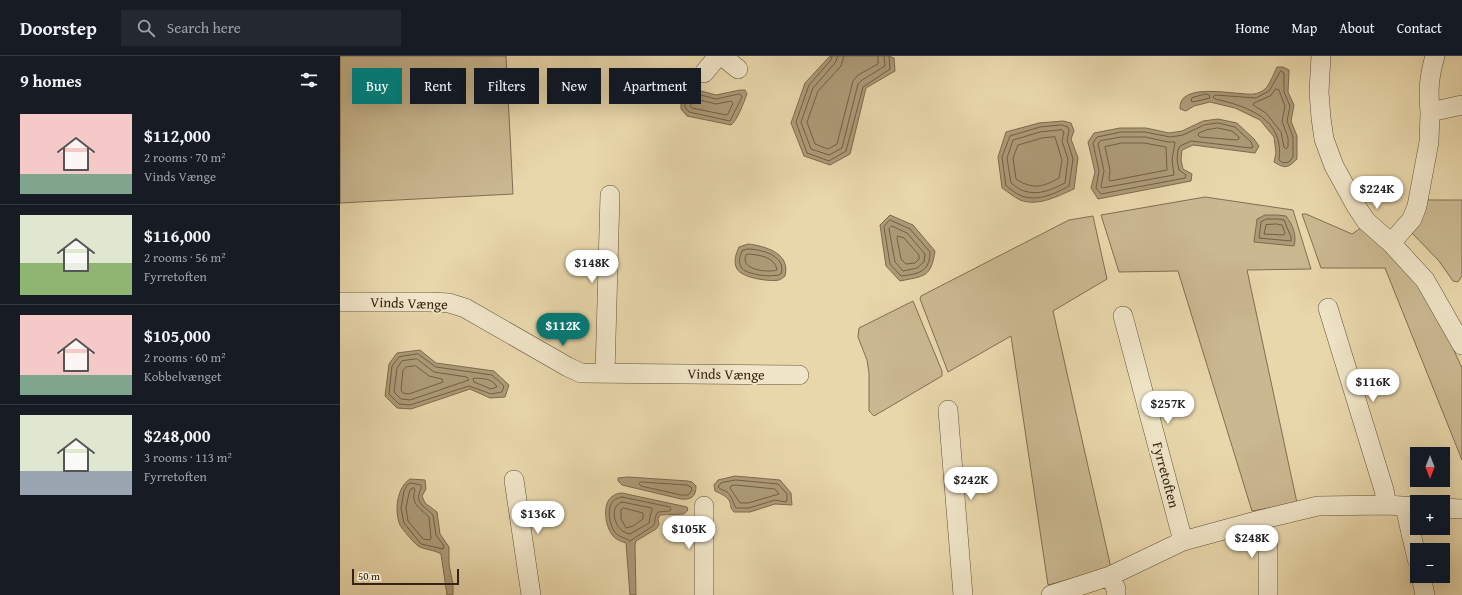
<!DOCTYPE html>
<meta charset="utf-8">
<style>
:root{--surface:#171b24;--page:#242831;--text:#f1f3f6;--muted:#9ea1a6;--line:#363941;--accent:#0f766e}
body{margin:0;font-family:"Gentium Book Plus",serif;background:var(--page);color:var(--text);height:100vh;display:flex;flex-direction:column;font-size:15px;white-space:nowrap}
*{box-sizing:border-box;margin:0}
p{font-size:13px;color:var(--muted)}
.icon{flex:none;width:22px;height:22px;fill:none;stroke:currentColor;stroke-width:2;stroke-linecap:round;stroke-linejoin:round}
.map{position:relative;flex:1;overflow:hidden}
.details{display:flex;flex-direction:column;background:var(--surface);width:340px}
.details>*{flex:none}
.hud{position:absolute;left:12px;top:12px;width:380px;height:36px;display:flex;gap:8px}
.needle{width:26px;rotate:180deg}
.fabs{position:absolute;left:1070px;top:391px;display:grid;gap:8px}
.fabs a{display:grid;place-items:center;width:40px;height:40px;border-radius:0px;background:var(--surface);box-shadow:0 4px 16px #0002;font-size:20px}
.scale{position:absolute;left:12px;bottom:10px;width:107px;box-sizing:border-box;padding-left:4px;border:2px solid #372311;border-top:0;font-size:11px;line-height:14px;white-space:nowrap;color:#372311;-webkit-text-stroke:3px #f0e5c8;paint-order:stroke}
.price{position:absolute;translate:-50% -34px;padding:0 9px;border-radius:14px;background:#fff;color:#222;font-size:13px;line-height:26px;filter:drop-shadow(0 1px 2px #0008)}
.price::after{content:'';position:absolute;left:50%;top:24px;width:12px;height:9px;margin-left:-6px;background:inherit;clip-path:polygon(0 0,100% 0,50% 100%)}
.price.on{background:var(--accent);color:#fff}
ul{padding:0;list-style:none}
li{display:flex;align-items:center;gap:12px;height:100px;padding:0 20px}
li+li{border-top:1px solid var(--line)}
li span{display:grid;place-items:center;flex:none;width:112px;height:80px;border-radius:0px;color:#555}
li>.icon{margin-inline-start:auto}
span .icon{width:48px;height:48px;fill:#fffc;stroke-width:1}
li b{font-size:17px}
h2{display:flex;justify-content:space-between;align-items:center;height:48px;padding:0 20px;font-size:17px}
.tag{padding:0 14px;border-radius:0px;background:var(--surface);box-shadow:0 4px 16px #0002;font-size:14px;line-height:36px}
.tag.on{background:var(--accent);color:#fff}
header{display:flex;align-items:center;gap:24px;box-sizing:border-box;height:56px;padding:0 20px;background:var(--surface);border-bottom:1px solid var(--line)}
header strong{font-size:19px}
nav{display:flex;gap:22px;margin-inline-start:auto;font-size:14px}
.search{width:280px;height:36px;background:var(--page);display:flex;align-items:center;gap:10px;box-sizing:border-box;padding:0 14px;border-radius:0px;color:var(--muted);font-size:15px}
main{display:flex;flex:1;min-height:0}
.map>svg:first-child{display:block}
.green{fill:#cab891;stroke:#806e51}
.water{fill:#ac9a77;stroke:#7d6a4e}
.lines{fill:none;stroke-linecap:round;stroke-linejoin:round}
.shore{stroke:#725e44;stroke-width:1}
.minor-casing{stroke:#635038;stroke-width:20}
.minor{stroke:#f0e5c8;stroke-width:19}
.labels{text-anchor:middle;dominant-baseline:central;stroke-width:4;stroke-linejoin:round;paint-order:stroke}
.street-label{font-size:14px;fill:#372311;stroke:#f0e5c8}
</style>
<header>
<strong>Doorstep</strong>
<div class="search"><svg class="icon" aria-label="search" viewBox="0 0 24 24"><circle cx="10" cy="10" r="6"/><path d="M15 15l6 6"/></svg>Search here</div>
<nav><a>Home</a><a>Map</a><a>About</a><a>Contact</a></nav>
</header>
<main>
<section class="details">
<h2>9 homes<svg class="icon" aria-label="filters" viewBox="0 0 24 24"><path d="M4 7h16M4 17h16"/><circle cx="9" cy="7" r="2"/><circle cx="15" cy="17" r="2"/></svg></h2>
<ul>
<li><span style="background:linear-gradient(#f6c9c9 75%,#7fa58c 0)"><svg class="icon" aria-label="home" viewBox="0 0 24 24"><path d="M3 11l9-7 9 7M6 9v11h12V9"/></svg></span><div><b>$112,000</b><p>2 rooms · 70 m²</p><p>Vinds Vænge</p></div></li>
<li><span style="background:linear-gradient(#dfe7d0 60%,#8fb573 0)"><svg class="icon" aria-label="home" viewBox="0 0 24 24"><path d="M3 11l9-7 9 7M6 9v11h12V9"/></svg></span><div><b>$116,000</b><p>2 rooms · 56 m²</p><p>Fyrretoften</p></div></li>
<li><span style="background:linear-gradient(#f6c9c9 75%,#7fa58c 0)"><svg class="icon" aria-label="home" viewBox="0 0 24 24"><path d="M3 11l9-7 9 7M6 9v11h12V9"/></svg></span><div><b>$105,000</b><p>2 rooms · 60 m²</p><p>Kobbelvænget</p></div></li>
<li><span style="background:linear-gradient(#dfe7d0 70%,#9aa5b1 0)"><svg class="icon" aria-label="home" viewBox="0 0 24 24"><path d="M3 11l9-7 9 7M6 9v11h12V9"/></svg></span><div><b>$248,000</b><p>3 rooms · 113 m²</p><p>Fyrretoften</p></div></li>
</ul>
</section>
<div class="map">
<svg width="1122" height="539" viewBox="0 0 1122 539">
<rect width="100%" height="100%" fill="#e8d7ab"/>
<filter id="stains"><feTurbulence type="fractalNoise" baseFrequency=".005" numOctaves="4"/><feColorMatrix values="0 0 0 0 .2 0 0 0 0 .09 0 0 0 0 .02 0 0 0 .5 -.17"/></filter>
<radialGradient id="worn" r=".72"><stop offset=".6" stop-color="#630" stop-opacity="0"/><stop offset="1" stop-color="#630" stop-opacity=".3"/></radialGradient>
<!-- green -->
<path class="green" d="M0 0H166L173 138 0 147Z
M865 141 953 154 971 213 907 214 957 447 912 455 838 215 779 216 761 159Z
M1086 144H1122V220L1118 226 1113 225 1099 205 1071 176Z
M962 158H966L1012 178 1021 172 1069 216 1101 266 1122 312V404L1045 212H981Z
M753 160 767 223 713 255 771 512 708 529 671 280 608 316 580 243 581 240 729 164Z
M573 245 602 315V320L534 360 529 355V317L527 304 518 281 519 272Z"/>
<!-- water -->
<path class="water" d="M490 0H549L554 2 555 15 526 32 510 98 490 109 464 100 451 67 465 27Z
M937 11H943L949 14 948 36 954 49 951 65 957 80V103C948 112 945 113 934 106L936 97 934 81 920 64 895 52 870 46 854 50 846 55 840 53C838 24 898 40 914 38 917 38 923 35 925 33 929 30 934 17 937 11Z
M400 34H405L407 38C404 46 397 65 391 69L347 60 341 53V46L350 36 361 35 376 39Z
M878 63 897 67 914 83 919 90 915 97 853 89 842 94 841 104 843 113 852 118 851 125 758 143 751 132 755 116 748 86 754 77 780 72H806L829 77 842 75 863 65Z
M723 65 731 67 734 75 731 83 738 102 734 133C718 140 698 151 680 144 674 141 668 136 662 132L658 101 666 76 699 67Z
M550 159 573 169 595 195C591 222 584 220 560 225L546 210 540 169Z
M925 159H937L946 160C953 169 957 180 954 190L914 186 917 163Z
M408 188C425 190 451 197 445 220 444 221 440 224 439 224 430 226 402 222 397 213 393 205 396 198 399 191Z
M80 294 96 307 154 315 169 329 165 341 150 342 130 333 71 353 57 352 45 340 49 308 57 297Z
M395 420 440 424 451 437 452 449 435 448 410 456H394C390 452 391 450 390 446 387 440 381 438 375 435L374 429 378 424Z
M288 421 348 425 352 426 356 430C356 441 351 444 341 443L282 429 278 425V422Z
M70 423 85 424 86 433 82 440 85 447 97 456 100 478 109 491V508L113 529V539H107L101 498C95 494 82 493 78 490 74 487 62 473 60 469 54 455 57 431 70 423Z
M282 437 347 451 348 454 344 458 320 459 318 463 319 469 316 473 296 485 295 489 296 539H290L286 487C280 485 274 483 271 477 265 468 262 446 273 440 275 438 279 437 282 437Z"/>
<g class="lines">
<!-- shore -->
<path class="shore" d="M492 0 491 4 469 29 456 66 467 97 489 105 506 95 523 31 550 13 549 0
M498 0 495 7 473 32 461 66 471 93 489 99 502 92 518 28 522 24 545 10 544 0
M504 0 501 10 478 35 467 66 475 88 488 93 497 88 513 25 518 19 538 8V0
M941 15 944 17V36L950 50 947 65 953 81V101L949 106 943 107 939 104C945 63 907 50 875 43L873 41 875 39 916 42 929 35Z
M936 33 939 34 945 50 942 65 948 82V91L946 93 944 91 941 76 926 57 913 49 914 47 930 40Z
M400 38 402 41 390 65 349 56 345 51V47L352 40 361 39 376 43Z
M866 38 869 39 870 42 853 46 851 45 852 42Z
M360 44 376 48 391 45 393 47 388 58 386 59 352 52 350 50 354 45Z
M878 67 895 71 911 86 913 91 911 92 851 85 840 90 838 94 837 104 839 114 846 119 845 122 761 138 756 132 759 115 753 87 757 81 781 76H805L830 81 843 79 864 69Z
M722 69 728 71 729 75 727 84 733 103 729 130C716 137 698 146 682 140 676 138 671 133 666 130L662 101 670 80 700 71Z
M878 72 892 75 899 81V83L897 84 860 81 858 79 859 77 866 74Z
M722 74 724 76 722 85 728 103 725 127C713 133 699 140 684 135 680 134 675 130 671 127L667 102 673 84 700 76Z
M715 81 722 104 719 122C703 131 693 134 676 123L673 102 678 89 702 82Z
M781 81H805L828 86H835L832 104 834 119 762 132 761 130 764 115 758 88 760 85Z
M782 87H804L826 91 827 114 770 125 769 123 770 114 765 91Z
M927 163H937L944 164 951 181V185L919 182 921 166Z
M550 164 570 173 590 196C590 216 578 218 561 220L550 208 544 171Z
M937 168 942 169 945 177 944 179 924 178 926 169Z
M552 170 567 177 585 198 584 206 577 212 563 215 555 206 549 173Z
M558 180 564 182 579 199V203L575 207 566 208 561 203 557 182Z
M408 193C421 193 447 200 441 218 434 222 405 219 401 211 398 205 400 200 402 195Z
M409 198C420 199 435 201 437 214 428 217 399 214 406 199Z
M78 298 96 311 152 319 164 330 162 336 151 338 129 330 70 349 59 348 49 338 52 310 59 301Z
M77 303 94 316 127 321 129 324 70 344 61 343 54 336 57 312 62 305Z
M76 310 89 320 102 323 103 326 69 338 63 337 61 334 63 314 66 311Z
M135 322C144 323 152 322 157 331L151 333 134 326 133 323Z
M396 424 438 428 447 438V444L446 446 435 444 409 452H396C393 447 392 440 387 436 384 434 381 434 378 431L381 427Z
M301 426 347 429 351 431 352 434 348 439H341L301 430 299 428Z
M71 427 81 429C82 433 80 434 79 438 76 448 88 453 93 459L96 479 104 490 103 493 81 488 64 467 61 452 64 435 67 429Z
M396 429 435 433 439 438 408 447H400L390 432 391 430Z
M74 432 75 434C70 448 81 453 89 461L91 482 90 484 83 483 68 465 66 452 69 437 71 433Z
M282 441 330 451 331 453 330 455 318 456C314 461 316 466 313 470L290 485C284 481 278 481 274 475 269 467 267 452 273 445 276 442 279 442 282 441Z
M282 446 312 452V454L310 461 309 467 290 478C274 476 268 450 282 446Z
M284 452 303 457V463L293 470 286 472 281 463V454Z"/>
<defs>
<path id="minor" d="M382 0 398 13
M981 0 979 36 981 62 984 83 994 110 1016 150 1026 165 1051 187 1085 224 1122 289
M364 17 378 0
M1090 56C1088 35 1089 21 1095 0
M1051 187 1072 163 1077 150 1089 86 1090 56 1122 49
M0 246H90L109 247 125 252 228 311 241 317 459 319
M988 252 1044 434 1047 449
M783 260 843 485
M265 317 270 139
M608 354 623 539
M174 424 191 539
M364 450V539
M1065 451 1077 503
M1103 452 1122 453
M920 464 928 491V539
M770 520 776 533V539
M1081 520 1085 539
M711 539 770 520 843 485 920 464 978 450 1047 449 1077 451"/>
</defs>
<!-- minor casing -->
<use href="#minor" class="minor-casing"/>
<!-- minor -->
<use href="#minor" class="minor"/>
</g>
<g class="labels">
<!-- street labels -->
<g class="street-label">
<text transform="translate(69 247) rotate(2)">Vinds Vænge</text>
<text transform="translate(386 318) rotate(1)">Vinds Vænge</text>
<text transform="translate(826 419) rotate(75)">Fyrretoften</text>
</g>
</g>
<rect width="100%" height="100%" filter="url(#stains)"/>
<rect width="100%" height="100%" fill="url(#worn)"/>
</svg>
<div class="fabs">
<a><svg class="needle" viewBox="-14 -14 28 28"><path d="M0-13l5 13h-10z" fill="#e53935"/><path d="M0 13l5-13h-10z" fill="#9ea1a6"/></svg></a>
<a>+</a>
<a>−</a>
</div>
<div class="scale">50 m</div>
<b class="price" style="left:1037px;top:154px">$224K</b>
<b class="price" style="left:252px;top:228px">$148K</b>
<b class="price on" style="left:223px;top:291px">$112K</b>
<b class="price" style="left:1033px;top:347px">$116K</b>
<b class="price" style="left:828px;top:369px">$257K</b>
<b class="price" style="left:631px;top:445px">$242K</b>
<b class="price" style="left:198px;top:479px">$136K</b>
<b class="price" style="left:349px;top:494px">$105K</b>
<b class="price" style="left:912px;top:503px">$248K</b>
<div class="hud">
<a class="tag on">Buy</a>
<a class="tag">Rent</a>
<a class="tag">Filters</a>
<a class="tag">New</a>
<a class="tag">Apartment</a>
</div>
</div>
</main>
